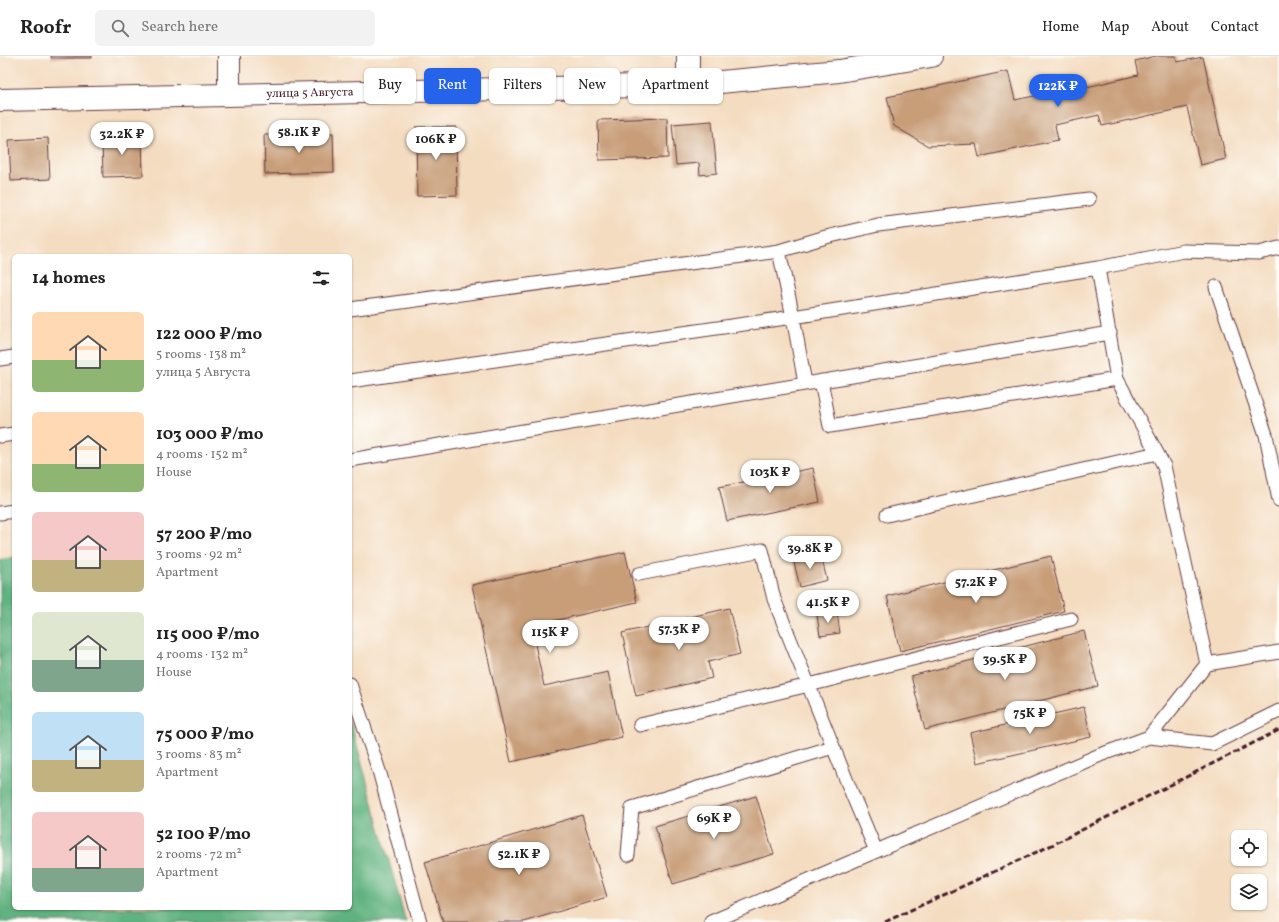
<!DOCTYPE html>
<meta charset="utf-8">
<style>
:root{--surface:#fff;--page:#f2f2f2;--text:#222;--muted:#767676;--line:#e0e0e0;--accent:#2563eb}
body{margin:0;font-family:Vollkorn,serif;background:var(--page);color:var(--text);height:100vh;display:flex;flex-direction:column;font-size:15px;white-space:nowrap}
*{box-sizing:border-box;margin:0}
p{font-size:13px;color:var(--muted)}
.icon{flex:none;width:22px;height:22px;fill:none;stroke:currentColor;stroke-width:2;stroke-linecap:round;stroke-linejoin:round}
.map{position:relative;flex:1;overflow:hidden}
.drawer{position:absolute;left:12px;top:198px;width:340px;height:656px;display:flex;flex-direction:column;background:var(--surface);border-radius:6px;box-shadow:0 1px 3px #0004}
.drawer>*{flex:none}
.banner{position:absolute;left:364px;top:12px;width:380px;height:36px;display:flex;gap:8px}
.fabs{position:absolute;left:1231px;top:774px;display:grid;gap:8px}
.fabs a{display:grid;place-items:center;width:36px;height:36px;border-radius:6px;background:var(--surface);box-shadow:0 1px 3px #0004;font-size:20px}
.price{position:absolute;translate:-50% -34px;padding:0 9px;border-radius:14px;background:#fff;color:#222;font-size:13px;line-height:26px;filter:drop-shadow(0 1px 2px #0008)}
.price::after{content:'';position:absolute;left:50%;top:24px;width:12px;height:9px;margin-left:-6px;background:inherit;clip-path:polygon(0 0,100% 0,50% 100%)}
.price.on{background:var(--accent);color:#fff}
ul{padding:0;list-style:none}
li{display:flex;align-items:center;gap:12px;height:100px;padding:0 20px}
li span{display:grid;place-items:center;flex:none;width:112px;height:80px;border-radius:6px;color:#555}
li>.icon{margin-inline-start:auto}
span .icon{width:48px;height:48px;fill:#fffc;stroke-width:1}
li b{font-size:17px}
h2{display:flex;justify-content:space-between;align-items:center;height:48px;padding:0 20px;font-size:17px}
.pill{padding:0 14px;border-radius:6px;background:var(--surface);box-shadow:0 1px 3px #0004;font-size:14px;line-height:36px}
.pill.on{background:var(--accent);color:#fff}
header{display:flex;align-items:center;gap:24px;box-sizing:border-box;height:56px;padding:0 20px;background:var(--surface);border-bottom:1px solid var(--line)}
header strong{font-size:19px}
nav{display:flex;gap:22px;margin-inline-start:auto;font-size:14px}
.search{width:280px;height:36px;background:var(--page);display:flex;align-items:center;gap:10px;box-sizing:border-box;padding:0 14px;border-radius:6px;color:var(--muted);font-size:15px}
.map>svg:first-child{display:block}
.forest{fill:#60b280;stroke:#556856}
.building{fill:#c89e79}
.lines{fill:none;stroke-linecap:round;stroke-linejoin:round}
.lane-casing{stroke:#643b41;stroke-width:15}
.street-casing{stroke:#643b41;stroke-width:24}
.secondary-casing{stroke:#643b41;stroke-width:24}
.lane{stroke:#fff;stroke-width:13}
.street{stroke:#fff;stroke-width:22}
.secondary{stroke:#fff;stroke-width:22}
.rail{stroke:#4a1f2b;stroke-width:3;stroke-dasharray:6 3;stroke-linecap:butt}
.labels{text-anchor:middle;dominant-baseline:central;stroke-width:4;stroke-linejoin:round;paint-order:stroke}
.street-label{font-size:12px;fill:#4a1f2b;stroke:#fdfcf7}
</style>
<header>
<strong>Roofr</strong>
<div class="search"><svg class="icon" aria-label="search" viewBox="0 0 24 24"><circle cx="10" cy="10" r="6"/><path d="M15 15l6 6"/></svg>Search here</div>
<nav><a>Home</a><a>Map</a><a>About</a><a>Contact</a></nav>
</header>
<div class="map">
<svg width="1279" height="866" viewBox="0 0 1279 866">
<rect width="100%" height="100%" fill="#fdfcf7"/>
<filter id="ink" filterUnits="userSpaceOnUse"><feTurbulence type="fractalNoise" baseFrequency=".025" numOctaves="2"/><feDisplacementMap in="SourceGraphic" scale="8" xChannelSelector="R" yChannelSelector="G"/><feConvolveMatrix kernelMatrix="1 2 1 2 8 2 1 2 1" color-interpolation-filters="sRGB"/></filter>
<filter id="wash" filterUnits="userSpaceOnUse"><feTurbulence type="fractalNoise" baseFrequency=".012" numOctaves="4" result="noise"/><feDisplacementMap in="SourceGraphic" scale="16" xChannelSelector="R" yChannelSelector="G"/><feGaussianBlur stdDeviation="0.9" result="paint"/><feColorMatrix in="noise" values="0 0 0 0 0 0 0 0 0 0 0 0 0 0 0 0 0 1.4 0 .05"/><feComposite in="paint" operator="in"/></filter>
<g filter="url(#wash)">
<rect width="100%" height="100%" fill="#f4dcc0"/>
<!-- forest -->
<path class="forest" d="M14 501V852H350V664L406 866H0V504Z"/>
<g id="blocks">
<!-- building -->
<path class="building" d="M51 0H92V2H51Z
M1156 0H1176L1177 6 1203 1 1226 103 1200 109 1187 51 1102 70 1099 59 1055 69 1058 84 979 101 976 88 928 90 894 70 887 41 1008 15 1015 44 1048 37 1045 24 1070 19 1074 34 1138 19 1135 5Z
M667 62 668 102 599 104 598 64Z
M712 65 717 117 700 119 699 107 676 109 672 68Z
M416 71H456L457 139 417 140Z
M333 77 334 116 265 118 264 79Z
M142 80 143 120 103 121 102 81Z
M48 82 50 123 11 125 9 84Z
M813 412 820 446 727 465 719 431Z
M625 496 637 546 531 570 544 630 608 616 622 681 511 706 472 529Z
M820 496 827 524 800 531 793 503Z
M1051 500 1064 555 900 595 887 540Z
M729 552 740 598 708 606 712 622 636 640 622 577Z
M837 556 840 577 820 580 817 559Z
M1084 575 1098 630 925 674 911 620Z
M1084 651 1091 681 977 707 970 677Z
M756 740 774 798 673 828 655 770Z
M582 759 607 841 524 866H443L425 806Z"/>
</g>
</g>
<g filter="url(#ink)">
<use href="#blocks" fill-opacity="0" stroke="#643b41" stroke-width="1"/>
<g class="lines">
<defs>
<path id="lane" d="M779 195 826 181 878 169 1089 143
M1098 212 1184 195 1259 197 1279 192
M1216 231 1266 379 1279 444
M350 253 779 195 793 261 805 327
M0 303 14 301
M350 325 793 261 1098 212 1117 323 1164 410 1207 608 1149 681
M821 325 830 370 1117 323
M0 380 14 378
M350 404 1110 277
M0 457 14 455
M887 459 1157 397
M639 518 762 494 774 543 850 733 876 795
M1207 608 1279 596
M350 628 380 718 420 866
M640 669 809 629 1071 563
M628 799 632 752 833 691
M711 866 1100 699 1149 681 1212 688 1279 655"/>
<path id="street" d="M688 29V0
M229 38V0"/>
<g id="secondary">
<path id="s1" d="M0 44 688 29 839 15 931 0"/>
</g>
</defs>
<!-- lane casing -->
<use href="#lane" class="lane-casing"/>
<!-- street casing -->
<use href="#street" class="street-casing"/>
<!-- secondary casing -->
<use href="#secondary" class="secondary-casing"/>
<!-- lane -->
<use href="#lane" class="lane"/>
<!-- street -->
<use href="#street" class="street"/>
<!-- secondary -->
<use href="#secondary" class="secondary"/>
<!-- rail -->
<path class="rail" d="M885 866 1054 788 1279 674"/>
</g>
</g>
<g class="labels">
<!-- street labels -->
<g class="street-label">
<text stroke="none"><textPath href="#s1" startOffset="310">улица 5 Августа</textPath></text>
</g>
</g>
</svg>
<div class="fabs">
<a><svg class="icon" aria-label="locate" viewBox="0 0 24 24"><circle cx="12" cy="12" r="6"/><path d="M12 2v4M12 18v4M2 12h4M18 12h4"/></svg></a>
<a><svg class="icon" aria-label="layers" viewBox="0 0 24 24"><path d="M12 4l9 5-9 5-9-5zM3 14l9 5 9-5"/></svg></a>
</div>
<b class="price on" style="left:1058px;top:52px">122K ₽</b>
<b class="price" style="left:299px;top:98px">58.1K ₽</b>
<b class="price" style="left:122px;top:100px">32.2K ₽</b>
<b class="price" style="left:436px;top:105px">106K ₽</b>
<b class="price" style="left:770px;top:438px">103K ₽</b>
<b class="price" style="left:810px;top:514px">39.8K ₽</b>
<b class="price" style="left:976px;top:548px">57.2K ₽</b>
<b class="price" style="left:828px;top:568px">41.5K ₽</b>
<b class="price" style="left:679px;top:595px">57.3K ₽</b>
<b class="price" style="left:550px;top:598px">115K ₽</b>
<b class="price" style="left:1005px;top:625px">39.5K ₽</b>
<b class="price" style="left:1030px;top:679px">75K ₽</b>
<b class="price" style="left:714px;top:784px">69K ₽</b>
<b class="price" style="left:519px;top:820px">52.1K ₽</b>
<div class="banner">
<a class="pill">Buy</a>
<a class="pill on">Rent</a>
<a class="pill">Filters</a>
<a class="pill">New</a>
<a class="pill">Apartment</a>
</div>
<section class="drawer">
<h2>14 homes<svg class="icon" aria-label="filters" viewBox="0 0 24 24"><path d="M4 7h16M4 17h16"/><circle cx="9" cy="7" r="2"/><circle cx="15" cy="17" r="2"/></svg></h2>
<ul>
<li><span style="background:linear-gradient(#ffd9b3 60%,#8fb573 0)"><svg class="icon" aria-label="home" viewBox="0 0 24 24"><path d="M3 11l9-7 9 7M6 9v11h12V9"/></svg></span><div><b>122 000 ₽/mo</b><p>5 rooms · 138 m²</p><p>улица 5 Августа</p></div></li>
<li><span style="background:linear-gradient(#ffd9b3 65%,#8fb573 0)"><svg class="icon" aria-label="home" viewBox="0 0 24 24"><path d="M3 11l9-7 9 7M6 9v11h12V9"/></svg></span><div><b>103 000 ₽/mo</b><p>4 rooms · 152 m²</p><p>House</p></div></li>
<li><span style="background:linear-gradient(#f6c9c9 60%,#c2b280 0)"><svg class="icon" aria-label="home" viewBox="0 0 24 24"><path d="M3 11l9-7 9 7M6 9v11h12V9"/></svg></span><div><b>57 200 ₽/mo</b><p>3 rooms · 92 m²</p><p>Apartment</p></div></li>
<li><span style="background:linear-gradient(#dfe7d0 60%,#7fa58c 0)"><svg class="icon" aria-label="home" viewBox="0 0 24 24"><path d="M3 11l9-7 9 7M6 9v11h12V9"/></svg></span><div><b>115 000 ₽/mo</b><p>4 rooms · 132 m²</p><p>House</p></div></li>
<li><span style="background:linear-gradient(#bfe0f5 60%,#c2b280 0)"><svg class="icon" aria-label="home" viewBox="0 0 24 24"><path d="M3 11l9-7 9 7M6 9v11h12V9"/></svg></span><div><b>75 000 ₽/mo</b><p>3 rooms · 83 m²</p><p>Apartment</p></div></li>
<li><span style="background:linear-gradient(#f6c9c9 70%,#7fa58c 0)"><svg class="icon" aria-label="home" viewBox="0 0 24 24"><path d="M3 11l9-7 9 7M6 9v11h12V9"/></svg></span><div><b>52 100 ₽/mo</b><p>2 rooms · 72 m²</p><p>Apartment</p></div></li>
</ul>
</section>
</div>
